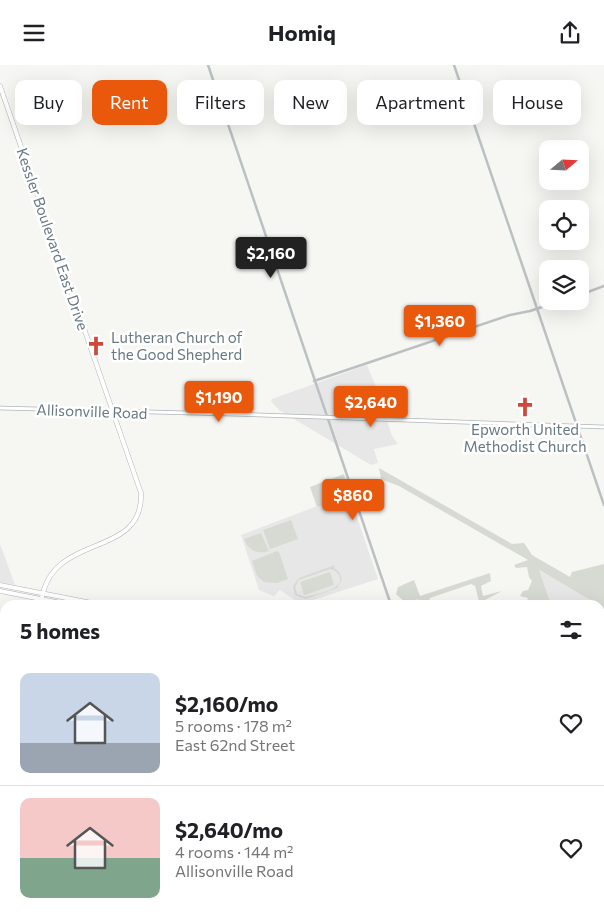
<!DOCTYPE html>
<meta charset="utf-8">
<style>
:root{--surface:#fff;--page:#f6f6f6;--text:#202124;--muted:#757577;--line:#e0e0e0;--accent:#ea580c}
body{margin:0;font-family:Commissioner,sans-serif;background:var(--page);color:var(--text);height:100vh;display:flex;flex-direction:column;font-size:19px;white-space:nowrap}
*{box-sizing:border-box;margin:0}
p{font-size:16px;color:var(--muted)}
.icon{flex:none;width:28px;height:28px;fill:none;stroke:currentColor;stroke-width:2;stroke-linecap:round;stroke-linejoin:round}
.map{position:relative;flex:1;overflow:hidden}
.drawer{position:absolute;left:0px;top:535px;width:605px;height:321px;display:flex;flex-direction:column;background:var(--surface);border-radius:15px 15px 0 0;box-shadow:0 5px 20px #0002}
.drawer>*{flex:none}
.guide{position:absolute;left:15px;top:15px;width:575px;height:45px;display:flex;gap:10px}
.needle{width:32px;rotate:71deg}
.buttons{position:absolute;left:539px;top:75px;display:grid;gap:10px}
.buttons a{display:grid;place-items:center;width:50px;height:50px;border-radius:10px;background:var(--surface);box-shadow:0 5px 20px #0002;font-size:25px}
.price{position:absolute;translate:-50% -42px;padding:0 11px;border-radius:5px;background:var(--accent);color:#fff;font-size:16px;line-height:32px;filter:drop-shadow(0 1px 2px #0008)}
.price::after{content:'';position:absolute;left:50%;top:30px;width:15px;height:11px;margin-left:-8px;background:inherit;clip-path:polygon(0 0,100% 0,50% 100%)}
.price.selected{background:#222;color:#fff}
ul{padding:0;list-style:none}
li{display:flex;align-items:center;gap:15px;height:125px;padding:0 20px}
li+li{border-top:1px solid var(--line)}
li span{display:grid;place-items:center;flex:none;width:140px;height:100px;border-radius:10px;color:#555}
li>.icon{margin-inline-start:auto}
span .icon{width:60px;height:60px;fill:#fffc;stroke-width:1}
li b{font-size:21px}
h2{display:flex;justify-content:space-between;align-items:center;height:60px;padding:0 20px;font-size:21px}
.pill{padding:0 18px;border-radius:10px;background:var(--surface);box-shadow:0 5px 20px #0002;font-size:18px;line-height:45px}
.pill.selected{background:var(--accent);color:#fff}
header{display:flex;justify-content:space-between;align-items:center;height:65px;padding:0 20px;background:var(--surface);font-size:22px;font-weight:700}
.map>svg:first-child{display:block}
.built{fill:#e7e7e7}
.green{fill:#d7dad3;fill-rule:evenodd}
.lines{fill:none;stroke-linecap:round;stroke-linejoin:round}
.secondary-casing{stroke:#b0b6b9;stroke-width:4.5}
.primary-casing{stroke:#afb5b7;stroke-width:5}
.tertiary{stroke:#bbc0c3;stroke-width:2.5}
.secondary{stroke:#fff;stroke-width:3}
.primary{stroke:#fff;stroke-width:4}
.labels{text-anchor:middle;dominant-baseline:central;stroke-width:5;stroke-linejoin:round;paint-order:stroke}
.street-label{font-size:15px;fill:#687981;stroke:#fff}
.poi-label{font-size:15px;fill:#687981;stroke:#fff;text-anchor:start}
</style>
<header><svg class="icon" aria-label="menu" viewBox="0 0 24 24"><path d="M4 6h16M4 12h16M4 18h16"/></svg>Homiq<svg class="icon" aria-label="share" viewBox="0 0 24 24"><path d="M12 15V3M7 8l5-5 5 5M5 13v7h14v-7"/></svg></header>
<div class="map">
<svg width="604" height="856" viewBox="0 0 604 856">
<rect width="100%" height="100%" fill="#f6f6f3"/>
<!-- built -->
<path class="built" d="M367 300 381 334 380 351 387 356 392 371 398 379 374 384 378 398 371 400 279 345 271 336 272 334Z
M349 429 378 514 304 538 298 537 280 525 274 531 259 525 241 470Z
M0 479 15 520 0 517Z
M538 505 604 542V717L600 716V540H551Z
M5 681V808L0 812V683Z"/>
<!-- green -->
<path class="green" d="M379 403 512 479 524 478 532 490 570 512 572 507 604 499V543L539 505 551 540H541L543 536C533 533 532 540 526 540L528 533 520 531 523 526 528 525 532 516 529 512 527 502 516 503 514 500 528 495 399 421 381 414Z
M344 409 349 429 317 442 310 422Z
M291 455 298 474 270 484 263 465Z
M261 468 269 486C257 490 248 485 244 474Z
M277 486 279 487 288 514 277 518 264 517 257 511 252 496Z
M335 500 334 503 339 507 342 514 337 523 306 534 295 530 293 521 299 513ZM330 504C335 505 338 507 340 512 343 525 315 529 306 532L297 529 295 522 299 515Z
M330 507 334 520 304 530 300 517Z
M490 508 491 516 481 521 483 531 502 526 485 535 489 540H480L475 521 471 519 430 533 429 536 431 540H419L418 534 414 536V540H408L396 529 398 522 414 515 420 531Z
M97 851H162L164 856H100Z
M336 851H405L402 856H338Z
M412 851H457L459 855 465 856H413Z"/>
<g class="lines">
<defs>
<path id="secondary" d="M0 343 261 350 604 362
M0 815 5 810
M334 851 336 856"/>
<path id="primary" d="M0 21 141 428C144 496 47 465 41 540
M0 520 102 540
M0 526 71 540
M600 720 604 721
M600 727 604 728
M2 732 5 740
M0 736 5 750
M37 851 39 856
M41 851 43 856"/>
</defs>
<!-- secondary casing -->
<use href="#secondary" class="secondary-casing"/>
<!-- primary casing -->
<use href="#primary" class="primary-casing"/>
<!-- tertiary -->
<path class="tertiary" d="M208 0 391 540
M454 0 604 440
M580 230 604 221
M314 316 510 250 530 246 560 236
M600 713 604 714
M0 726 2 732"/>
<!-- secondary -->
<use href="#secondary" class="secondary"/>
<!-- primary -->
<use href="#primary" class="primary"/>
</g>
<!-- icons -->
<defs>
<symbol id="church-bare" viewBox="-9 -9 18 18"><path d="M-1.2-6h2.4v3.5h3.3v2.4h-3.3V6h-2.4V-.1h-3.3v-2.4h3.3Z" fill="#cf483a" stroke="#fff" stroke-width="2.5" paint-order="stroke"/></symbol>
</defs>
<g fill-rule="evenodd">
<use href="#church-bare" x="82" y="267" width="28" height="28"/>
<use href="#church-bare" x="511" y="328" width="28" height="28"/>
</g>
<g class="labels">
<!-- street labels -->
<g class="street-label">
<text transform="translate(53 174) rotate(71)">Kessler Boulevard East Drive</text>
<text transform="translate(92 346) rotate(2)">Allisonville Road</text>
</g>
<!-- poi labels -->
<g class="poi-label">
<text x="111" y="272">Lutheran Church of<tspan x="111" dy="17">the Good Shepherd</tspan></text>
<text x="525" y="364" text-anchor="middle">Epworth United<tspan x="525" dy="17">Methodist Church</tspan></text>
</g>
</g>
</svg>
<div class="buttons">
<a><svg class="needle" viewBox="-14 -14 28 28"><path d="M0-13l5 13h-10z" fill="#e53935"/><path d="M0 13l5-13h-10z" fill="#757577"/></svg></a>
<a><svg class="icon" aria-label="locate" viewBox="0 0 24 24"><circle cx="12" cy="12" r="6"/><path d="M12 2v4M12 18v4M2 12h4M18 12h4"/></svg></a>
<a><svg class="icon" aria-label="layers" viewBox="0 0 24 24"><path d="M12 4l9 5-9 5-9-5zM3 14l9 5 9-5"/></svg></a>
</div>
<b class="price selected" style="left:271px;top:214px">$2,160</b>
<b class="price" style="left:440px;top:282px">$1,360</b>
<b class="price" style="left:219px;top:358px">$1,190</b>
<b class="price" style="left:371px;top:363px">$2,640</b>
<b class="price" style="left:353px;top:456px">$860</b>
<div class="guide">
<a class="pill">Buy</a>
<a class="pill selected">Rent</a>
<a class="pill">Filters</a>
<a class="pill">New</a>
<a class="pill">Apartment</a>
<a class="pill">House</a>
</div>
<section class="drawer">
<h2>5 homes<svg class="icon" aria-label="filters" viewBox="0 0 24 24"><path d="M4 7h16M4 17h16"/><circle cx="9" cy="7" r="2"/><circle cx="15" cy="17" r="2"/></svg></h2>
<ul>
<li><span style="background:linear-gradient(#c9d6e8 70%,#9aa5b1 0)"><svg class="icon" aria-label="home" viewBox="0 0 24 24"><path d="M3 11l9-7 9 7M6 9v11h12V9"/></svg></span><div><b>$2,160/mo</b><p>5 rooms · 178 m²</p><p>East 62nd Street</p></div><svg class="icon" aria-label="heart" viewBox="0 0 24 24"><path d="M12 20l-8-8c-3-5 5-10 8-4 3-6 11-1 8 4z"/></svg></li>
<li><span style="background:linear-gradient(#f6c9c9 60%,#7fa58c 0)"><svg class="icon" aria-label="home" viewBox="0 0 24 24"><path d="M3 11l9-7 9 7M6 9v11h12V9"/></svg></span><div><b>$2,640/mo</b><p>4 rooms · 144 m²</p><p>Allisonville Road</p></div><svg class="icon" aria-label="heart" viewBox="0 0 24 24"><path d="M12 20l-8-8c-3-5 5-10 8-4 3-6 11-1 8 4z"/></svg></li>
</ul>
</section>
</div>
